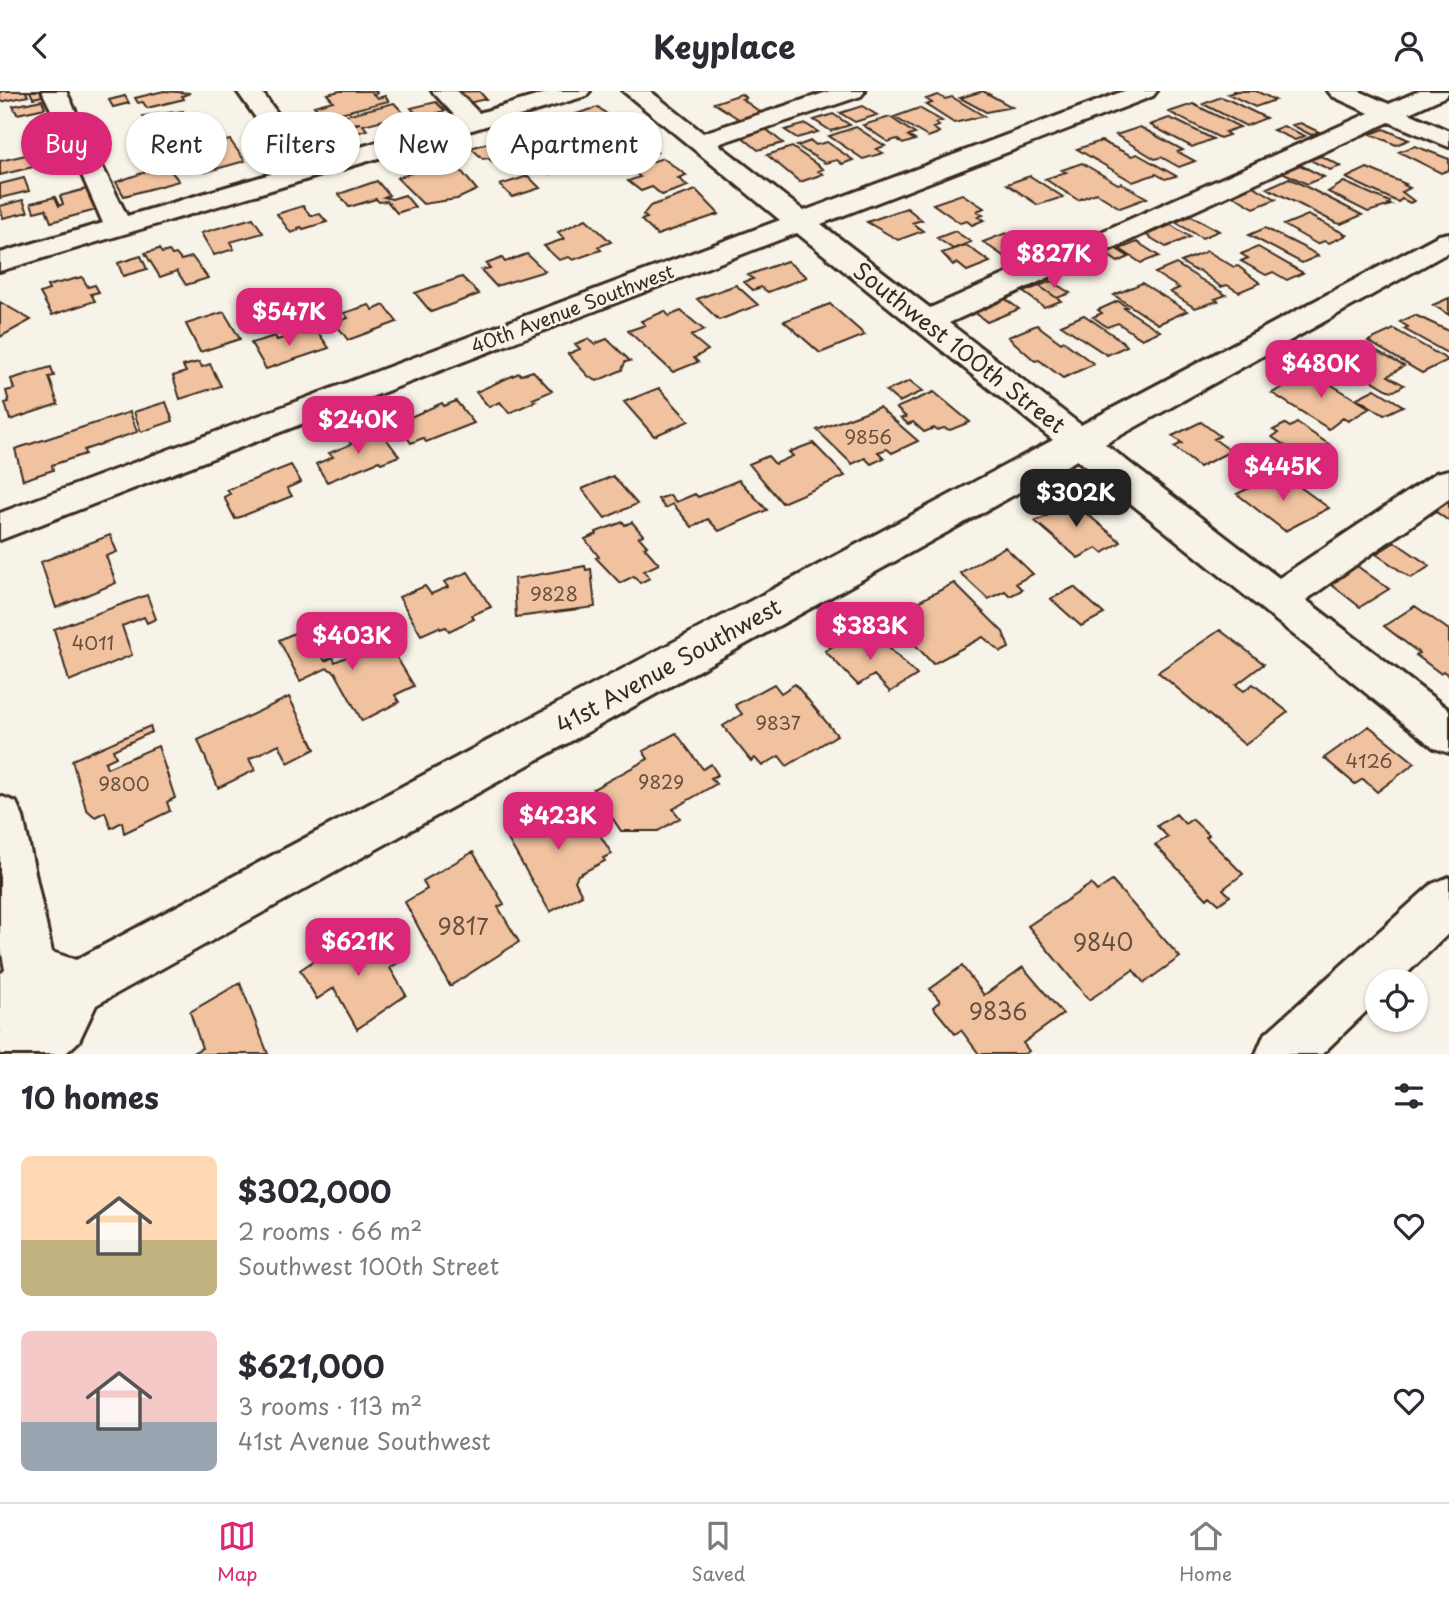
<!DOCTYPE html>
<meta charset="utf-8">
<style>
:root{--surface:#fff;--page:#f7f7f7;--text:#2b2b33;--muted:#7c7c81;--line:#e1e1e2;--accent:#db2777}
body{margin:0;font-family:"Playpen Sans",sans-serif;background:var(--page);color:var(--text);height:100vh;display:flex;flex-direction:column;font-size:26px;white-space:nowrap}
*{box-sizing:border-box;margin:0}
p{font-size:23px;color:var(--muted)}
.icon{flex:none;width:38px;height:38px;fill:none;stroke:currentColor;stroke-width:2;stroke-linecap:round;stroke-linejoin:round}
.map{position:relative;height:963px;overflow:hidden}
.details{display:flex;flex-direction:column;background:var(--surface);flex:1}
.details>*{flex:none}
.top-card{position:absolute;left:21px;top:21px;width:700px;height:63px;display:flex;gap:14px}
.controls{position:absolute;left:1365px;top:878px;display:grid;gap:14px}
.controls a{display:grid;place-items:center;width:63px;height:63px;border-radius:50%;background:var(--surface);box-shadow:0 2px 5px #0004;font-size:35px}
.price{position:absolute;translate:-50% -60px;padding:0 16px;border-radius:14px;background:var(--accent);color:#fff;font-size:23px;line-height:46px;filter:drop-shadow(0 2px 4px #0008)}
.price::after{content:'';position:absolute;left:50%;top:42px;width:21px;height:16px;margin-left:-10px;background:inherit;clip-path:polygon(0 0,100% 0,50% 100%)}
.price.active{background:#222;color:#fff}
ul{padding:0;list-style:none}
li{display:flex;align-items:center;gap:21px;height:175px;padding:0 21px}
li span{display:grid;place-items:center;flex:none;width:196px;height:140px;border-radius:10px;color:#555}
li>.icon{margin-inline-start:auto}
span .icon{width:84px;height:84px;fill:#fffc;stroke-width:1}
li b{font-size:30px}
h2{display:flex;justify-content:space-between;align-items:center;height:84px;padding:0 21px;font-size:30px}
.chip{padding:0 24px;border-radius:32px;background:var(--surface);box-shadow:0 2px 5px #0004;font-size:24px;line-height:63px}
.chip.active{background:var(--accent);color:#fff}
header{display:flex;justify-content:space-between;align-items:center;height:91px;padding:0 21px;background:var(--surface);font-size:32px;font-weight:700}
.tabs{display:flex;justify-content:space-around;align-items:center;height:98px;border-top:2px solid var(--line);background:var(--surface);font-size:19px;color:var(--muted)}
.tabs a{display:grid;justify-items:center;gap:4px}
.tabs .active{color:var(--accent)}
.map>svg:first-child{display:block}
.building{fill:#f0c2a0;stroke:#3b2a1e;stroke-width:2}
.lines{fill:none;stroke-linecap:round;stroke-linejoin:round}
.minor-casing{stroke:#3b2a1e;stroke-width:6}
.minor{fill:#f7f3e8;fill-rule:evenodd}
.labels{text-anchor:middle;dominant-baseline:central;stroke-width:5;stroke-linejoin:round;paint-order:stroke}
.far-street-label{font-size:19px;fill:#3b2a1e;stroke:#f7f3e8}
.number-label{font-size:19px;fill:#68503e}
.street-label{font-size:23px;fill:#3b2a1e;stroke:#f7f3e8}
.near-number-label{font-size:23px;fill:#68503e}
</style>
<header><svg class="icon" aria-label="back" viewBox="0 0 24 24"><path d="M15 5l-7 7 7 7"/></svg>Keyplace<svg class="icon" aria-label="person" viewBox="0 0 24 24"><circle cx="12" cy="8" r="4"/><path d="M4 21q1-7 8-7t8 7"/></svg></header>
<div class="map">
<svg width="1449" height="963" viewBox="0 0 1449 963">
<rect width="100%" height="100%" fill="#f7f3e8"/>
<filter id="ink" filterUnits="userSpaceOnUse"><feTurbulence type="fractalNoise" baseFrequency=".0143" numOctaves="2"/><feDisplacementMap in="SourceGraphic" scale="14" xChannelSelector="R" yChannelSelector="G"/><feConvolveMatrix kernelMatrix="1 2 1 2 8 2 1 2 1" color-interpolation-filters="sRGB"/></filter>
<g filter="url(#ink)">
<!-- building -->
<path class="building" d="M3 0H45L47 4 33 7 30 0 26 1 28 5 0 11V1Z
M164 0 190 2 182 5 184 8 147 17 143 11 138 12 135 7Z
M340 0H376L377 2 373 3 378 7 385 5 389 10 324 26 314 15 333 10 327 3Z
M479 0 486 8 464 13 453 1Z
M983 0 1012 16 986 21 960 7Z
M1232 0H1256L1275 9 1255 16 1228 3 1234 1Z
M741 3 746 7 742 8 763 23 742 30 714 12Z
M938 4 945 8 952 6 984 25 954 32 926 14 932 12 926 8Z
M125 5 129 12 113 16 109 9Z
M1221 6 1229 9 1266 27 1246 35 1203 13Z
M42 9 45 17 17 23 13 15Z
M436 11 445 20 420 27 411 17Z
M394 12 409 28 391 32 387 28 363 34 367 39 345 45 339 38 360 32 340 34 334 27Z
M1193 13 1240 36 1225 41 1229 44 1220 47 1169 21Z
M862 15 877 24 855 31 840 22Z
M598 16 618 32 596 39 591 36 570 43 554 30Z
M919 17 942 30 935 32 939 35 933 37 939 41 936 43 928 46 894 26Z
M183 20 185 26 190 25 194 33 161 40 157 32 162 31 161 29 146 32 143 25Z
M833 23 850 34 831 40 814 29Z
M890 26 915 43 908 45 915 49 903 53 897 48 888 51 863 34Z
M1169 27 1177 30 1213 48 1192 56 1150 34Z
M1300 32 1319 41 1311 44 1292 34Z
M806 33 818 41 797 47 785 39Z
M1283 35 1305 45 1295 49 1273 39Z
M856 36 885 55 876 58 883 62 863 68 829 45Z
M1140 36 1183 59 1178 61 1195 70 1179 76 1161 66 1155 68 1116 44Z
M766 38 783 52 758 59 741 45Z
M1384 38 1409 49 1396 54 1371 43Z
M634 41 657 61 616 73 600 59 610 56 603 50Z
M500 48 522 68H520L524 72 502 78 488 67 483 68 471 57Z
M230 49 245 70 205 81 200 73 206 71 197 58Z
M811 50 816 54 827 51 853 69 842 73 837 69 825 72 797 55Z
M1101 50 1132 65 1137 63 1176 85 1165 88 1156 83 1133 91 1077 58Z
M571 55 584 66 563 73 568 77 551 83 533 67Z
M1415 55 1449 68V79L1441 82 1399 61Z
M792 56 823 78 818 80 823 83 800 91 767 64Z
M43 60 49 72 0 84V70Z
M1321 65 1341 75 1330 79 1310 69Z
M663 67 686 84 678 87 688 95 662 104 652 96 641 100 628 90 640 86 630 78Z
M1082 72 1118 93 1121 92 1147 107 1120 117 1096 102 1078 109 1045 88 1066 81 1062 79Z
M166 74 179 90 124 105 116 91Z
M1300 74 1324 86 1307 93 1282 81Z
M431 75 436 81 458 76 477 99 457 108 423 113 397 87Z
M1367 77 1406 93 1404 94 1410 97 1402 101 1414 110 1410 112 1402 108 1398 111 1346 87Z
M528 85 540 97 512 106 500 94Z
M1030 85 1063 106 1038 114 1007 93Z
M24 87 29 100 0 107V93Z
M1289 87 1362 124 1341 133 1336 132 1267 97Z
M377 90 389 104 384 106 392 108 405 104 415 116 397 122 387 110 379 111 376 108 349 116 339 103Z
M1344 91 1390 111 1388 113 1391 114 1368 121 1328 101Z
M1253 95 1276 108 1254 117 1232 104Z
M86 98 91 109 94 108 96 112 93 113 96 119 51 131 46 118 34 121 31 112 55 106 59 115 63 113 60 105Z
M696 99 719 123 657 144 641 129 647 127 643 124 650 115Z
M962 103 984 117 977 120 983 124 978 126 984 129 972 134 967 130 960 132 933 113Z
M23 109 28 121 3 127 0 115Z
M303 115 311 125 320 123 327 131 303 138 301 136 298 137 299 139 291 142 277 123Z
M907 117 922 129 912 132 923 140 898 149 867 131Z
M1308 124 1347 144 1329 152 1324 150 1317 153 1284 134Z
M1191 125 1219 140 1202 147 1175 131Z
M253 127 263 142 230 151 234 158 214 164 201 142Z
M586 128 611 151 598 156 601 159 573 169 569 166 559 169 544 155 564 148 558 141Z
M1171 134 1190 146 1166 156 1146 144Z
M1265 137 1309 159 1318 165 1302 172 1249 144Z
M955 140 971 151 953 158 937 147Z
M1006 142 1039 164 1015 173 983 151Z
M1137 151 1159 165 1141 172 1120 158Z
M966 154 990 171 967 180 957 172 953 174 942 162Z
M1110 154 1129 166 1118 171 1099 158Z
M1258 156 1303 182 1287 189 1273 181 1266 184 1241 170 1248 167 1241 163Z
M159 158 162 162 169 160 172 164 176 163 181 169 192 166 208 187 186 194 177 180 160 186 145 162Z
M1207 160 1234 176 1238 175 1260 192 1239 201 1227 194 1221 196 1199 179 1196 180 1181 171Z
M527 163 545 180 496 195 481 179 490 177 486 173 502 167 505 171Z
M141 165 147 178 123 185 118 172Z
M787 170 807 186 768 201 761 196 753 199 744 191 753 188 748 184Z
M1176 173 1226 204 1215 208 1218 210 1195 217 1170 201 1179 197 1155 182Z
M82 186 88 196 95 194 99 201 91 203 95 210 52 224 40 202 49 199 47 195Z
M462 186 479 203 431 221 415 202Z
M1051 190 1070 202 1057 207 1039 195Z
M1142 192 1187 220 1158 233 1114 204Z
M736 194 758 214 719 229 697 208Z
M1039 195 1057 207 1061 210 1044 216 1023 201Z
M1000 204 1019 218 987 231 969 217Z
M1449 207V224L1433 214Z
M1118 210 1127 216 1124 217 1160 240 1142 248 1118 232 1107 236 1093 226 1102 222 1098 219Z
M0 211 31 229 0 246Z
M830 213 865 244 820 262 784 230Z
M369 214 373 219 384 214 397 231 348 249 335 232 348 227 344 222Z
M665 220 669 225 681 220 704 239 691 245 708 259 694 267 698 271 673 281 628 240 645 234 641 230Z
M224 221 240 248 200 261 186 233Z
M1084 224 1122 250 1127 255 1107 264 1061 234Z
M1415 224 1449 240V263L1404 238 1408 236 1400 231Z
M1037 234 1061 252 1063 250 1094 273 1063 287 1039 269 1035 270 1008 246Z
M315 237 329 257 266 278 251 252 275 245 277 249Z
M1394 238 1448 269 1422 282 1368 250Z
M588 248 594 253 607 248 630 270 625 271 622 279 597 290 589 286 568 263 580 258 575 253Z
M1362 252 1404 275 1388 285 1404 294 1394 300 1388 299 1342 271 1351 266 1343 262Z
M199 271 202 276 210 273 221 295 180 308 173 285 186 281 183 275Z
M51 276 54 285 49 286 58 313 10 329 5 312 9 311 6 300 14 298 11 288Z
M533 280 552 300 533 308 536 310 509 322 500 311 489 316 476 301 519 282 521 284Z
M1310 281 1370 317 1348 330 1343 327 1329 338 1272 302Z
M910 290 923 300 899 311 886 300Z
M659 297 689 330 654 345 624 311Z
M1375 298 1403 315 1384 324 1357 307Z
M934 301 970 331 950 339 944 337 937 339 934 337 924 341 913 331 908 333 901 327 906 326 896 317Z
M456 310 474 332 426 351 423 347 411 352 397 332 442 312 444 315Z
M166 311 173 330 141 341 134 321Z
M879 316 918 350 892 362 887 358 878 361 884 367 871 373 865 367 852 373 817 339Z
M130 321 137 341 84 359 85 363 52 374 53 379 23 389 15 358Z
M1201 331 1220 345 1214 348 1231 360 1199 376 1174 356 1182 352 1172 345Z
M1297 332 1330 354 1316 362 1325 368 1314 374 1272 346 1278 342 1273 339 1285 333 1290 336Z
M379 338 399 365 381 372 379 370 327 391 316 373 333 366 329 362 352 353 349 350Z
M813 352 845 385 782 412 749 373 768 365 775 373 793 365 789 361Z
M291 374 301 391 287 397 292 405 235 428 224 406 230 403 227 399Z
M613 385 637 413 605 427 582 398Z
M1267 388 1276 395 1289 388 1329 417 1285 440 1237 403Z
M739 389 767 419 719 440 708 428 692 436 673 413 665 417 658 408 670 404 676 411 695 403 698 406Z
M1449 407V430L1432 418Z
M1057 409 1062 414 1070 409 1121 451 1103 462 1097 457 1078 467 1035 430 1051 423 1043 416Z
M623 431 625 434 632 431 643 444 639 446 647 455 644 456 659 473 644 480 650 487 640 492 634 485 620 492 596 467 599 466 585 448 597 443 596 441Z
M110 444 117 461 106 465 116 492 56 517 41 471Z
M1395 451 1430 475 1411 487 1376 463Z
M1005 456 1033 483 1016 492 1022 499 1010 505 1005 500 988 508 960 482Z
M585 475 586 479 591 478 595 516 516 526 514 488Z
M1357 475 1389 498 1360 516 1328 491Z
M468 481 491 516 472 524 474 528 449 540 446 536 440 538 439 536 421 544 399 506 425 495 431 503 448 496 444 491Z
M954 492 1003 541 1009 557 1001 561 983 546 933 573 904 542 921 533 906 517Z
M1074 496 1104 523 1081 535 1051 508Z
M147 504 156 528 147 532 144 526 122 535 132 564 69 590 54 538Z
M1415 515 1449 539V585L1443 580 1440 582 1416 564 1419 562 1384 535Z
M314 533 321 545 313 548 325 570 333 566 335 571 362 559 364 564 388 552 414 595 395 604 399 611 362 630 335 581 327 577 300 590 279 549Z
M1220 539 1264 573 1236 594 1244 600 1253 593 1288 621 1245 654 1158 581Z
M859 540 875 556 883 551 917 584 890 601 874 584 858 594 825 560 836 553 833 550 843 544 846 548Z
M774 593 781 602 795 593 837 644 787 675 779 665 762 675 755 667 751 670 723 635 742 623 735 614Z
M289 606 315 658 288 672 279 653 249 668 255 679 218 697 198 649Z
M150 635 152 641 113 659 116 666 105 671 107 677 158 655 175 707 167 711 170 720 124 742 122 731 111 737 105 721 95 726 86 718 72 669Z
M1369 635 1415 672 1377 701 1363 688 1355 693 1324 667Z
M676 642 703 678 711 673 718 684 711 687 716 693 673 718 680 727 658 740H621L593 698 648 668 643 660Z
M579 711 612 763 603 767 605 770 578 784 575 790 582 804 550 821 503 740 536 723 541 731Z
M1176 723 1185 733 1192 728 1209 744 1206 746 1243 783 1223 798 1230 805 1219 813 1210 805 1207 808 1155 754 1168 746 1157 735Z
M473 761 504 813 498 816 519 851 450 895 405 811 427 798 423 790Z
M1112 790 1180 866 1144 892 1133 879 1089 909 1028 835 1091 793 1097 800Z
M352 844 361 860 375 851 379 856 391 847 404 868 390 877 406 904 357 938 334 897 317 908 300 879Z
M962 875 984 904 1023 876 1063 923 1023 952 1029 960 1025 963H979L961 939 955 943 933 916 940 910 930 898Z
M240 892 268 963H191L202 957 190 921Z"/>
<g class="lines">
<defs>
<path id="minor" d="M42 0H66L89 49 86 54 77 56 68 54Z
M237 0H261L312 70 458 28 432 0H457L479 22 553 0H590L586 5 0 180V162L103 132 81 82 85 77 94 74 103 77 127 125 291 77Z
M623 0H650L703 42 830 0H865L861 5 718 53 804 120 1124 0H1157L1153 5 821 133 930 217 1369 22 1332 5 1328 0H1359L1389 13 1419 0H1449L1446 5 1409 22 1449 40V56L1389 31 949 232 1081 334 1439 144 1449 142V161L1105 353 1279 487 1436 382 1449 379V408L1306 509 1449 619V662L1434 657 1077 369 96 914 79 950 65 963H0V883L5 879 0 852V705L16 711 23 726 52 861 76 869 1053 349 797 142 0 449V422L780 129Z
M1449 786V842L1398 891H1377V910L1322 963H1256L1264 944 1432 793Z"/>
</defs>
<!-- minor casing -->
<use href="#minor" class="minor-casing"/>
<!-- minor -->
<use href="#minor" class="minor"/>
</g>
</g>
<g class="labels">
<!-- far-street labels -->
<g class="far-street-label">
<text transform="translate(572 217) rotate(-21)">40th Avenue Southwest</text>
</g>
<!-- number labels -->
<g class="number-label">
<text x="868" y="345">9856</text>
<text x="554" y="502">9828</text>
<text x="93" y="551">4011</text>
<text x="778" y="631">9837</text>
<text x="1369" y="669">4126</text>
<text x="661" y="690">9829</text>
<text x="124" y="692">9800</text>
</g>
<!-- street labels -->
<g class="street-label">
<text transform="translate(960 256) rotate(38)">Southwest 100th Street</text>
<text transform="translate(668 574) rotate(-29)">41st Avenue Southwest</text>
</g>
<!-- near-number labels -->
<g class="near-number-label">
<text x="463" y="834">9817</text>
<text x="1103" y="850">9840</text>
<text x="998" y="919">9836</text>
</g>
</g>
</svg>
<div class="controls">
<a><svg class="icon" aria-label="locate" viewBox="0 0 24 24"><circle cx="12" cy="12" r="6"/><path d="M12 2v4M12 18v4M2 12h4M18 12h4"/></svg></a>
</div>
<b class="price" style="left:1054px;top:199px">$827K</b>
<b class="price" style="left:289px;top:257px">$547K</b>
<b class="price" style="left:1321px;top:309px">$480K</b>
<b class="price" style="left:358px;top:365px">$240K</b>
<b class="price" style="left:1283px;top:412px">$445K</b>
<b class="price active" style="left:1076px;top:438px">$302K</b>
<b class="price" style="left:870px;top:571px">$383K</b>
<b class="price" style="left:352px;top:581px">$403K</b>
<b class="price" style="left:558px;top:761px">$423K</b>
<b class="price" style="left:358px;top:887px">$621K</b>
<div class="top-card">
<a class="chip active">Buy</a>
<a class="chip">Rent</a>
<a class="chip">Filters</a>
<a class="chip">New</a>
<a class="chip">Apartment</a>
</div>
</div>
<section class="details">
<h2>10 homes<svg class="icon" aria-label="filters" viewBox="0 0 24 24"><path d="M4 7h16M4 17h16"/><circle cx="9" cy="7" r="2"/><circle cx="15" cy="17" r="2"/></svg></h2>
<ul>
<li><span style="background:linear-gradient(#ffd9b3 60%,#c2b280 0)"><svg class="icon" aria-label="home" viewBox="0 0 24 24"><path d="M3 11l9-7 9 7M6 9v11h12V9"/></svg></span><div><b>$302,000</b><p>2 rooms · 66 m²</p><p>Southwest 100th Street</p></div><svg class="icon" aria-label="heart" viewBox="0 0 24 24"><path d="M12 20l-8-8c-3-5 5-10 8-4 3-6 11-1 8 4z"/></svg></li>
<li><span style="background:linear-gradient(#f6c9c9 65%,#9aa5b1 0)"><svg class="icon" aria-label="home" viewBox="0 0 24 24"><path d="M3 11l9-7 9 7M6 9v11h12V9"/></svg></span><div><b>$621,000</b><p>3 rooms · 113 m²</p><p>41st Avenue Southwest</p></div><svg class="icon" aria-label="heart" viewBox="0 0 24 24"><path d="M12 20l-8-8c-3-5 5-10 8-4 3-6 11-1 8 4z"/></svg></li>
</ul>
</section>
<nav class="tabs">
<a class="active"><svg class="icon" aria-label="map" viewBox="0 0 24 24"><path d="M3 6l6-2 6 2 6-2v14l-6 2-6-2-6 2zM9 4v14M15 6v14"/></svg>Map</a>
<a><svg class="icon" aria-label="saved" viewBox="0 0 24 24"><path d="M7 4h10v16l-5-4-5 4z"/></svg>Saved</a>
<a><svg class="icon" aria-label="home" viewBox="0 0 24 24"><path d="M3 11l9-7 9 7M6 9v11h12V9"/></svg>Home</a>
</nav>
